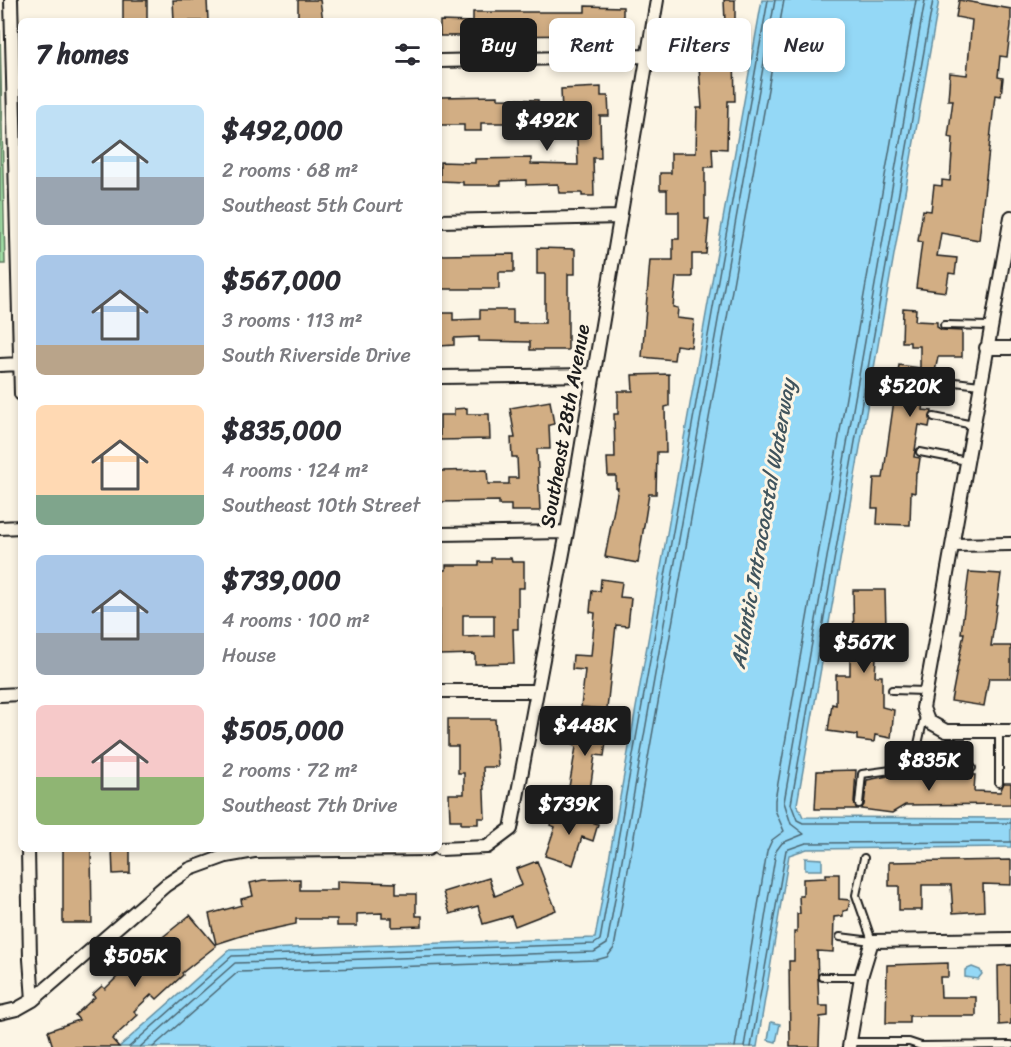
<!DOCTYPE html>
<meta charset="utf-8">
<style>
:root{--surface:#fff;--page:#f7f7f7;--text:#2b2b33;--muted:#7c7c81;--accent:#1c1c1c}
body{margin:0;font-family:Sriracha,sans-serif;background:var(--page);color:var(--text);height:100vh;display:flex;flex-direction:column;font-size:22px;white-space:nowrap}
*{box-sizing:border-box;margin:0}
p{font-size:20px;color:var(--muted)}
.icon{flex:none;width:33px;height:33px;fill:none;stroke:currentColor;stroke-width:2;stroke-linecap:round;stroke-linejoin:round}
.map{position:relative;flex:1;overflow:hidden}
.panel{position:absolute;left:18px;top:18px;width:424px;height:834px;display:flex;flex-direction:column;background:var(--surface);border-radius:9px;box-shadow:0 3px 9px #0003}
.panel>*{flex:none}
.guide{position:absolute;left:460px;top:18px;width:460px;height:54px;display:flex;gap:12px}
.price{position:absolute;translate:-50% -51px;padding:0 14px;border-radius:6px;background:var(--accent);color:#fff;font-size:20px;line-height:39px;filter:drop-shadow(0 2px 3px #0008)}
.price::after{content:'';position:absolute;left:50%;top:36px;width:18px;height:14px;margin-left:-9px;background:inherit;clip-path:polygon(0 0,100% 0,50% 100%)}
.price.selected{background:#222;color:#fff}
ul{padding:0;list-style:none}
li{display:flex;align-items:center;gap:18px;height:150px;padding:0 18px}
li span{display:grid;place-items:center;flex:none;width:168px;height:120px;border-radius:9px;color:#555}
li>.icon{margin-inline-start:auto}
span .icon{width:72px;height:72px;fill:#fffc;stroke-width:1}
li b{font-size:26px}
h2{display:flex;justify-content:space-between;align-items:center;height:72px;padding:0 18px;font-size:26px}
.tag{padding:0 21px;border-radius:9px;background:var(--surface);box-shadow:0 3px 9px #0003;font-size:21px;line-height:54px}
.tag.selected{background:var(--accent);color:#fff}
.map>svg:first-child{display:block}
.green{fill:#9edaa2;stroke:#5d7b5f;stroke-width:1.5}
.water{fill:#94d8f6;stroke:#648d9f;stroke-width:1.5}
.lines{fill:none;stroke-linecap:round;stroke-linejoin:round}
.shore{stroke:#4c6773;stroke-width:1.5}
.building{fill:#d2ae84;stroke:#1c1c1c;stroke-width:1.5;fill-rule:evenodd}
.service-casing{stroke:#1c1c1c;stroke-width:10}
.minor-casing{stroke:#1c1c1c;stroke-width:16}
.service{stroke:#fcf5e5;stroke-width:6}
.minor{stroke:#fcf5e5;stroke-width:12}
.labels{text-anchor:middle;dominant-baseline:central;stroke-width:6;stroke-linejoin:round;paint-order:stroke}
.street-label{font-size:20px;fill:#1c1c1c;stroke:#fcf5e5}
.water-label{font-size:21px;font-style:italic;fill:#40545d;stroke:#fcf5e5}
</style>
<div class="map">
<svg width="1011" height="1047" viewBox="0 0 1011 1047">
<rect width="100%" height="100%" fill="#fcf5e5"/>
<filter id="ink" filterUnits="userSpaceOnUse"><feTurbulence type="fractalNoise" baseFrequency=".0167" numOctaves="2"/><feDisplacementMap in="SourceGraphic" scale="12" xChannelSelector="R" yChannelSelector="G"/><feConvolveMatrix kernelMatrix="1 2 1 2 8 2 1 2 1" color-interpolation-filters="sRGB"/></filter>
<g filter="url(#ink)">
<!-- green -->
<path class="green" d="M0 30 5 264H0Z"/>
<!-- water -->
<path class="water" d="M762 0H939L797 804 803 817 1011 818V847L807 849 789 855 757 1047H119L229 950 595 938Z
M805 858 822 859V870H805Z
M972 967 980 970 982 974 978 979 965 977V970Z
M771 1022 780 1024 776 1042 768 1040Z"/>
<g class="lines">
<!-- shore -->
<path class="shore" d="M933 0 791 804 797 820 803 823H1011
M129 1047 232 956 594 944 600 940 768 0
M140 1047 235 963 594 952 607 944 775 0
M153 1047 238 972 596 960 607 957 614 948 784 0
M735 1047 767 851 772 840 784 831 775 810V800L916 0
M744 1047 776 851 782 843 804 834 791 824 784 802 925 0
M751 1047 786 850 806 843 1011 842"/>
</g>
<!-- building -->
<path class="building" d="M123 0H147V21H123Z
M173 0H207L208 21H174Z
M298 0H320L323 21H298Z
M724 0H735V31H739V58H734L735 101H728L727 149 712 148 713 167H705V219H709L706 254H692V277H676L673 307 678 308 677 318 694 320 691 347 676 345 674 360 642 357 650 260H673V239H679V212H667V190H660V173H671V153H696L697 108H702L698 53H683V23L725 22Z
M959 0 1011 9V25L1007 57 1000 56 998 77 1003 78 1001 96 995 95 979 240 941 233 937 256 957 258 955 274 949 273 946 292 916 288 922 242 918 241 923 210 931 211 934 185 942 186V180L950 181 953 138 948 137 953 100H948L950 73 967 75 972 20 956 17Z
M585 6 623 7V20H607V35L440 36V21L473 22V12H585Z
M601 87V96H608L609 116H600L601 158H593L594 196H582V193H559L558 184 526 185V180L501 181V185H463V182L440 181V162L475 163V159L531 158V164L578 165 577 139 566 140 565 111 562 112 561 89Z
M498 96V99L538 100V122L528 121V126H509V123H481V131H464V125H440V97Z
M537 248 575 249V274H568V350H530V342L479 341V337L454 338V345L440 346V313H453V320L480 319V310H513V323H545V274H537Z
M514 254V272H499V289H440V255Z
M903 308 916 309 915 321 937 322V327L942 330 962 331V357H938L933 381 927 380 923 410 932 411 929 427 919 425 914 457 920 458 918 472H916L915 493 911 492 910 525 877 524 878 508H872L874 478H883L899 365 920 368V346H910V342H902Z
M669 374V406L665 407 666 452H657L656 494H649L638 563 605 557 618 488H616V476H608L607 458H615L614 414H618V391H633L632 375Z
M550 401 554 424 549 425 550 449H537L540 511H511V505H499V501L440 502V471L487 470 488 484H509V478H518L517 457H512L511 438H515L510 408Z
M467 408V414H489L490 439 440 440V415H454V409Z
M491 558H511L512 562H524V588H518V629H513L514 663 475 664V654L440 655V570H446V565H479V562H491ZM463 615H494V636L463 637Z
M969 572 1001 574 991 646H1011V678H989L984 706 951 701 964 633H961Z
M601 579 622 582 620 597 631 598 628 626 616 625 607 709 581 707 585 670 572 669 573 655 591 656 595 613 590 612 592 590 600 591Z
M853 590H885L886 628 891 627 890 638H877L875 676H882V707L894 710 891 738 875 735 874 742 857 740V735L828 731 832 704 836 705V675H850V645H854Z
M448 719H495L498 767H483L485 818H478V824H461V820H450L449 794H464V773H458V746H448Z
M575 726 587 734 607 736 604 756 595 755 590 790 569 787 576 747 566 741Z
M856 770 854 803 857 809H815L817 771Z
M904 773 975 775 974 791 1000 792 1004 783H1011V804L905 805 892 813 861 809 864 805 867 780Z
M555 810 598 824 593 841 582 837 573 865 545 856 555 827 550 825Z
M63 849H91L92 923H63Z
M112 849H130V873L113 874Z
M1011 860V885L983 884 984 911 953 913 951 885H922V910H899V886H889V862Z
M537 861 556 910 515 926 511 916 483 924 478 906 450 914 443 892 489 878 495 896 522 885 516 869Z
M826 874H839V899L850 900 848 910 843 911V916L834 917 833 952 817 951 819 1006H828V1016L820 1017 819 1047H790L789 961H794V932H797V914H800L799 896H803V879L826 878Z
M300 879V890H337V881L396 883V894H416V916H422V926L392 927V918H382V913L357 914V926H337V919H296V924L244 935 216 944 209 914 242 905 241 899 253 896 250 883 263 880Z
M190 915 216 946 182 973 183 975 157 999 152 994 134 1011 138 1015 112 1039 119 1047H53L48 1031 79 1020 75 1015 95 997 92 995 102 986 105 989 152 942 154 944Z
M948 963V977H940L941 997H976V1016H909V1023H886L887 965Z
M1011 965V1024L999 1025 998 966Z"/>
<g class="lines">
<defs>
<path id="service" d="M944 325 990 326
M938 380 980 385
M934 417 973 425
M920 452 967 461
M892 690 925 691
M924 717 913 767 972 768
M999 731V783
M859 804 862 774 913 767
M840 937 872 941 856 895 864 858
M822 977H861
M850 1042H909L921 1046 1011 1045"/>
<path id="minor" d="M11 0 21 394
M440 61 648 56
M1011 217 923 708 928 721 946 731H1011
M440 221 620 217
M986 348H1011
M0 365 20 364
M440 377 594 375
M0 528 21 527
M440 534 567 532
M953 545 1011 544
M440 691H537
M0 695 21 694
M28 849 30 959 33 1000
M440 849 487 847 511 829 567 532 657 0
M0 1013 17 1009 33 1000 166 885 190 869 226 856 254 851 428 849
M849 1047 861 977 872 941 1011 939"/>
</defs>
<!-- service casing -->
<use href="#service" class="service-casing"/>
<!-- minor casing -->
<use href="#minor" class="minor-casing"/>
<!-- service -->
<use href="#service" class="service"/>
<!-- minor -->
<use href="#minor" class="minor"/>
</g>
</g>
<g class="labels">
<!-- street labels -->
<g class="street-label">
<text transform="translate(565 426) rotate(-80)">Southeast 28th Avenue</text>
</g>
<!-- water labels -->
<g class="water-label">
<text transform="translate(763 524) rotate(-80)">Atlantic Intracoastal Waterway</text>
</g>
</g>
</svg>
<b class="price selected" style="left:547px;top:152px">$492K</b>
<b class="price" style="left:910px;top:418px">$520K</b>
<b class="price" style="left:864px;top:674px">$567K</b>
<b class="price" style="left:585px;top:757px">$448K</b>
<b class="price" style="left:929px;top:792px">$835K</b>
<b class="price" style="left:569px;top:836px">$739K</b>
<b class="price" style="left:135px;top:988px">$505K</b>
<div class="guide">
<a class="tag selected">Buy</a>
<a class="tag">Rent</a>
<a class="tag">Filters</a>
<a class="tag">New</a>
</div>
<section class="panel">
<h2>7 homes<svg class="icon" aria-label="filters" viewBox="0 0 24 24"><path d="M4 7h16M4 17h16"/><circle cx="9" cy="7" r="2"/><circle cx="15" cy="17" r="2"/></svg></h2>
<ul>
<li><span style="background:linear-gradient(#bfe0f5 60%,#9aa5b1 0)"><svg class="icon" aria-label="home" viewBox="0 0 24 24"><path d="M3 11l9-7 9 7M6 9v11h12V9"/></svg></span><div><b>$492,000</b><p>2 rooms · 68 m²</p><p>Southeast 5th Court</p></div></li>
<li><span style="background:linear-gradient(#a9c7e8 75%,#b9a48a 0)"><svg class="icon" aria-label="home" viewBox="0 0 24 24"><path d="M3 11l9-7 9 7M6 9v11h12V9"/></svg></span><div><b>$567,000</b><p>3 rooms · 113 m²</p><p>South Riverside Drive</p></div></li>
<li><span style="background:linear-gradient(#ffd9b3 75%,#7fa58c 0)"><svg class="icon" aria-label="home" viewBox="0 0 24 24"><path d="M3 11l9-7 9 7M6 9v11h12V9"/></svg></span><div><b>$835,000</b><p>4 rooms · 124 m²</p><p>Southeast 10th Street</p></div></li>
<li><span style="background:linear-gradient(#a9c7e8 65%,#9aa5b1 0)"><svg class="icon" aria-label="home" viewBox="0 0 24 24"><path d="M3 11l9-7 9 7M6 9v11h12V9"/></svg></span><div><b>$739,000</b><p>4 rooms · 100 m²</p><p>House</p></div></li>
<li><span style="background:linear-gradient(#f6c9c9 60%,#8fb573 0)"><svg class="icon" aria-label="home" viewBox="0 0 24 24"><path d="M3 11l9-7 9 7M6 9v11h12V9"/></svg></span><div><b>$505,000</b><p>2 rooms · 72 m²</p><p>Southeast 7th Drive</p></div></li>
</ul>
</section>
</div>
